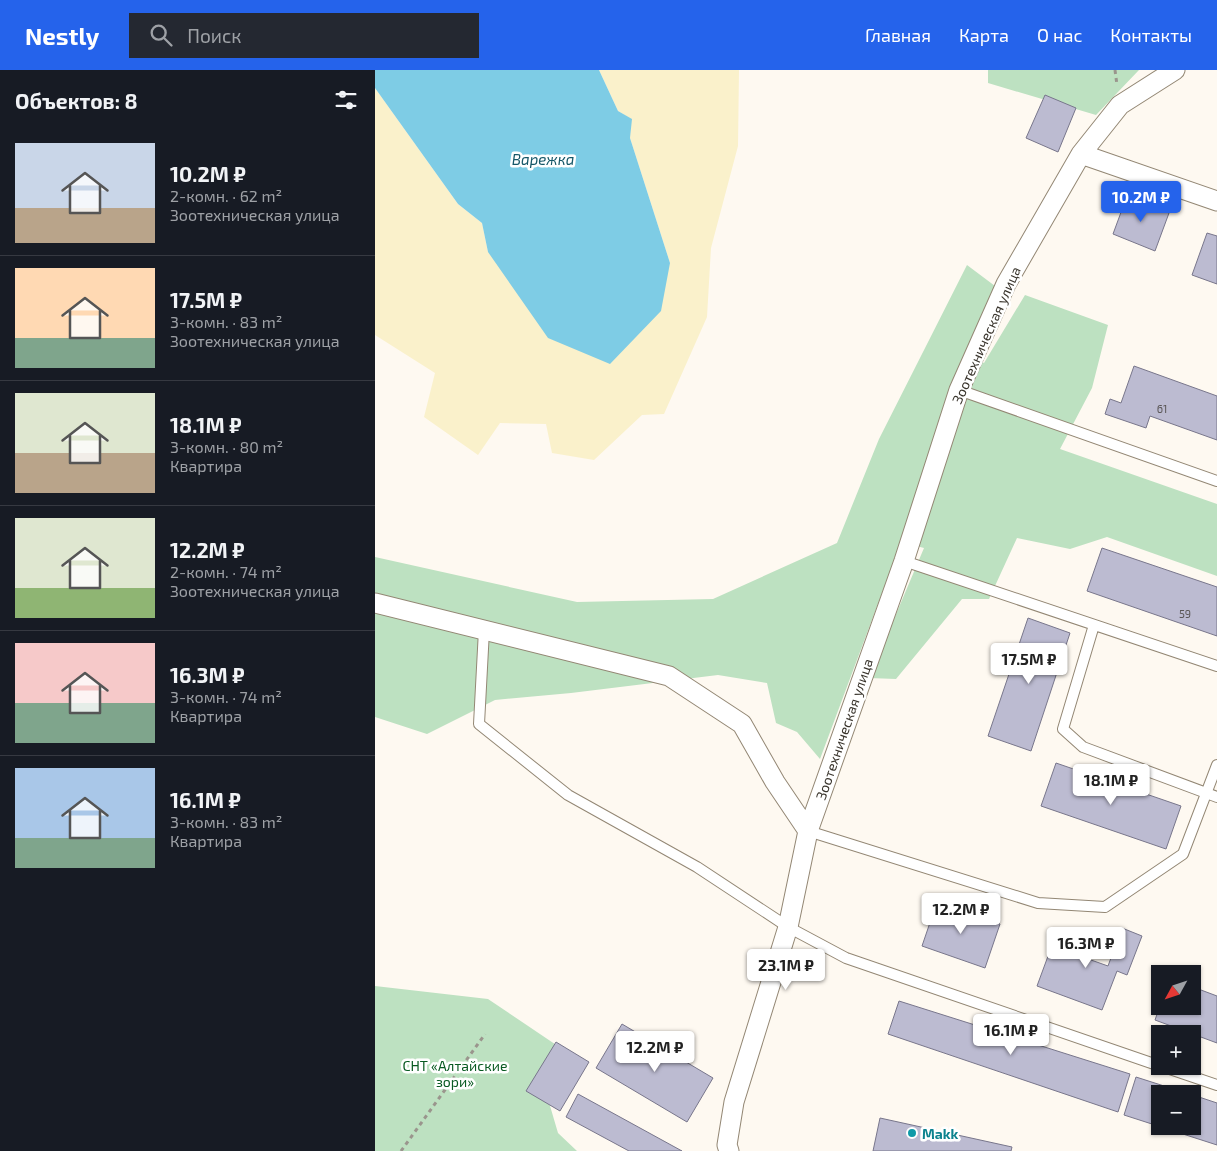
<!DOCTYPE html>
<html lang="ru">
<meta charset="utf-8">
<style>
:root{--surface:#171b24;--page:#242831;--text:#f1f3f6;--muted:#9ea1a6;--line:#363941;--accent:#2563eb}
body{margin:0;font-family:"Exo 2",sans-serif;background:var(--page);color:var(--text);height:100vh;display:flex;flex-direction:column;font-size:19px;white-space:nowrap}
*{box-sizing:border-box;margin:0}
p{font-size:16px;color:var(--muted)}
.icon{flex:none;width:28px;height:28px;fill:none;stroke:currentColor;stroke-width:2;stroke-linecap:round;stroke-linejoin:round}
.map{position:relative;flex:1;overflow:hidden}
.panel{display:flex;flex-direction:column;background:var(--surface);width:375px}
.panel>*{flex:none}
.needle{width:32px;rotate:230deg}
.fabs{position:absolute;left:776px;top:895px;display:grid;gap:10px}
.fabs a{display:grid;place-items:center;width:50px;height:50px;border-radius:0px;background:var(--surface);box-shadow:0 1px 4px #0004;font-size:25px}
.price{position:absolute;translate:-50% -42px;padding:0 11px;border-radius:5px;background:#fff;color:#222;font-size:16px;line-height:32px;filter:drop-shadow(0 1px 2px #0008)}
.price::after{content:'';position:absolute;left:50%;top:30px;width:15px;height:11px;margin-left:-8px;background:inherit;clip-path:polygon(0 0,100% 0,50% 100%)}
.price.current{background:var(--accent);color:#fff}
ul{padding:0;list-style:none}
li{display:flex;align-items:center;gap:15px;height:125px;padding:0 15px}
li+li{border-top:1px solid var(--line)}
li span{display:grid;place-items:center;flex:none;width:140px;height:100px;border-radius:0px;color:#555}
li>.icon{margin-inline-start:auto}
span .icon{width:60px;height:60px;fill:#fffc;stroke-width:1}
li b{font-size:21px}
h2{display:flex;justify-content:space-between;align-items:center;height:60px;padding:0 15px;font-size:21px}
header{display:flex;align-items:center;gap:30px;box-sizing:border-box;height:70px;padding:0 25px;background:var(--accent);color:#fff}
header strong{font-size:24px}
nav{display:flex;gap:28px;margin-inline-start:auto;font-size:18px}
.search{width:350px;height:45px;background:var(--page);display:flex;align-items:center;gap:12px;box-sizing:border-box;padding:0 18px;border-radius:0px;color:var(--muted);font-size:19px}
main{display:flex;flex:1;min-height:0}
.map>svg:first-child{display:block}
.green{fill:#bde1c1}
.sand{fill:#faf1cb}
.water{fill:#7ecce5}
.building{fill:#bcbbd1;stroke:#78768b}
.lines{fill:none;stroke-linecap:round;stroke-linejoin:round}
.lane-casing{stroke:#938774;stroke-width:12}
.street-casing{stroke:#938774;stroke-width:21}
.path{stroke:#9a958d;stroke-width:3;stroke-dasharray:4 4;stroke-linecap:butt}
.lane{stroke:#fff;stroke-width:10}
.street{stroke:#fff;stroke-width:19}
.culture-dot{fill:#0f9aa8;stroke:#fff;stroke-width:2}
.labels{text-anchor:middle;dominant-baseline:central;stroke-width:5;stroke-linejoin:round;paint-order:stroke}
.number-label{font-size:11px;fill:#5a5656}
.street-label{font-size:14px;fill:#3a352d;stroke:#fff}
.park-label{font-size:14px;fill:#095a22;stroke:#fff}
.culture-label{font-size:14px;font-weight:bold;fill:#0d838f;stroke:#fff;text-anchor:start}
.water-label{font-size:15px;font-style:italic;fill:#165768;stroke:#fff}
</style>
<header>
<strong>Nestly</strong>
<div class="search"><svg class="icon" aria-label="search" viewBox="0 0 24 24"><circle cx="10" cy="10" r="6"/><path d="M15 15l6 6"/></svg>Поиск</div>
<nav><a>Главная</a><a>Карта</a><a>О нас</a><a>Контакты</a></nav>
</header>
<main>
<section class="panel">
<h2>Объектов: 8<svg class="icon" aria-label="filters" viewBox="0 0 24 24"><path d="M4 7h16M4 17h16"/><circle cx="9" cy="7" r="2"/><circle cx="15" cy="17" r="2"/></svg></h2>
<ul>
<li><span style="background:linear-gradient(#c9d6e8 65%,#b9a48a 0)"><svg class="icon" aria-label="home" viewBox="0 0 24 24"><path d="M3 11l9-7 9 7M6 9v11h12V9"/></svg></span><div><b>10.2M ₽</b><p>2-комн. · 62 m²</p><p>Зоотехническая улица</p></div></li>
<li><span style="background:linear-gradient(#ffd9b3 70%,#7fa58c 0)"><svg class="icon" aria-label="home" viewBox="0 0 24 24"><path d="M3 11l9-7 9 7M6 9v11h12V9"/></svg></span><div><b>17.5M ₽</b><p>3-комн. · 83 m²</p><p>Зоотехническая улица</p></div></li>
<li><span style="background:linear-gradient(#dfe7d0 60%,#b9a48a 0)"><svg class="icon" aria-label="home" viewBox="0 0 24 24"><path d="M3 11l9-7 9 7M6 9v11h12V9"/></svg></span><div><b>18.1M ₽</b><p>3-комн. · 80 m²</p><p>Квартира</p></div></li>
<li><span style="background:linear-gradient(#dfe7d0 70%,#8fb573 0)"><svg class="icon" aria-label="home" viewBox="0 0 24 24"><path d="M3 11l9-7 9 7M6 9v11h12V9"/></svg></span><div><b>12.2M ₽</b><p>2-комн. · 74 m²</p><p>Зоотехническая улица</p></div></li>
<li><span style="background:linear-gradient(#f6c9c9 60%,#7fa58c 0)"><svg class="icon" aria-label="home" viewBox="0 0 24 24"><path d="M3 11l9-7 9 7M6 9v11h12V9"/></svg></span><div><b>16.3M ₽</b><p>3-комн. · 74 m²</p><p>Квартира</p></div></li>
<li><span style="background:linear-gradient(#a9c7e8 70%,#7fa58c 0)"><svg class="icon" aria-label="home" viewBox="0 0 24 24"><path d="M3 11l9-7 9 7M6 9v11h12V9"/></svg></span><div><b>16.1M ₽</b><p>3-комн. · 83 m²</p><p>Квартира</p></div></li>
</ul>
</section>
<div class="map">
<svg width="842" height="1081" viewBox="0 0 842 1081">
<rect width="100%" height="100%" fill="#fef9f1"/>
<!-- green -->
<path class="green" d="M613 0H764L721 45 613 13Z
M592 195 620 216 592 283 609 293 650 225 733 255 717 318 685 379 842 434V506L732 467 695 479 642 468 614 529H587L521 609 494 608 549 478 526 472 445 689 422 662 401 653 392 613 343 605 196 623 120 630 52 664 0 647V487L202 532 338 529 462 473 504 369Z
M0 916 113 929 208 993 173 1029 183 1063 202 1081H0Z"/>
<!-- sand -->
<path class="sand" d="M224 0H364L363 76 336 178 332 247 289 344 267 345 219 390 177 383 171 354 125 353 103 385 49 347 60 303 0 265V18L83 134 107 153 113 182 295 193 255 68 256 49 243 41Z"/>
<!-- water -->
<path class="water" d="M0 0H224L243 41 257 49 255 68 295 193 286 241 235 294 173 268 113 182 107 153 83 134 0 18Z"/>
<!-- building -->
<path class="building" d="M670 25 701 38 683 82 651 68Z
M752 126 794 143 780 181 738 164Z
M832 163 842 166V214L817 205Z
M759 296 842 326V370L775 346 771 358 730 344 735 329 746 333Z
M727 478 842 517V566L712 521Z
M653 548 695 563 656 681 613 666Z
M681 693 806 736 791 779 666 736Z
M562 832 625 854 610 898 547 876Z
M747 858 767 866 752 905 742 901 727 940 662 916 683 859 705 867 699 884 733 896Z
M818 917 842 926V973L780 950 785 936H818Z
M524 931 755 1004 743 1042 513 964Z
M247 954 338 1008 312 1052 221 998Z
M181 972 214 992 185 1041 151 1021Z
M761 1007 814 1024H785V1056H818V1025L842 1033V1075L749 1045Z
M203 1024 307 1081H254L191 1047Z
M505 1048 637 1077 636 1081H498Z"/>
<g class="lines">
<defs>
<path id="lane" d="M584 320 842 411
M529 491 842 596
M719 555 688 659 708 677 842 727
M109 560 104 654 193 725 322 797 413 857 471 888 785 996
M433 761 663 833 730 837 808 784 842 695
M786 996 842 1015"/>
<path id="street" d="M706 84 842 131
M0 533 294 606 367 654 400 712 433 761
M354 1081 352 1075 359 1032 413 857 433 761 529 491 584 320 631 214 706 84 745 35 800 0"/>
</defs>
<!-- lane casing -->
<use href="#lane" class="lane-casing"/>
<!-- street casing -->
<use href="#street" class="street-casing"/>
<!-- path -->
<path class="path" d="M740 0 742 15
M26 1081 110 964"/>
<!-- lane -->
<use href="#lane" class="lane"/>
<!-- street -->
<use href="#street" class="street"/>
</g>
<!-- markers -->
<circle class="culture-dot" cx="537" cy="1063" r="5"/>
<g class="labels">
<!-- number labels -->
<g class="number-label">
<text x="787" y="338">61</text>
<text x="810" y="543">59</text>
</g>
<!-- street labels -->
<g class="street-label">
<text transform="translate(611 265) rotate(-66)">Зоотехническая улица</text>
<text transform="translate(469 659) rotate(-71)">Зоотехническая улица</text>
</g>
<!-- park labels -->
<g class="park-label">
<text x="80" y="995">СНТ «Алтайские<tspan x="80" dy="16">зори»</tspan></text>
</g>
<!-- culture labels -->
<g class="culture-label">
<text x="547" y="1063">Makk</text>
</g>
<!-- water labels -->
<g class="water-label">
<text x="168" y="89">Варежка</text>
</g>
</g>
</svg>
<div class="fabs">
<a><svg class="needle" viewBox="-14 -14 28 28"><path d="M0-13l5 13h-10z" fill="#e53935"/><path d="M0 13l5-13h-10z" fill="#9ea1a6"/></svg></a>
<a>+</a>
<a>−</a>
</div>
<b class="price current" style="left:766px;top:153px">10.2M ₽</b>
<b class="price" style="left:654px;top:615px">17.5M ₽</b>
<b class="price" style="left:736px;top:736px">18.1M ₽</b>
<b class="price" style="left:586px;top:865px">12.2M ₽</b>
<b class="price" style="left:711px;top:899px">16.3M ₽</b>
<b class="price" style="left:411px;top:921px">23.1M ₽</b>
<b class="price" style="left:636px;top:986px">16.1M ₽</b>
<b class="price" style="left:280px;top:1003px">12.2M ₽</b>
</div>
</main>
